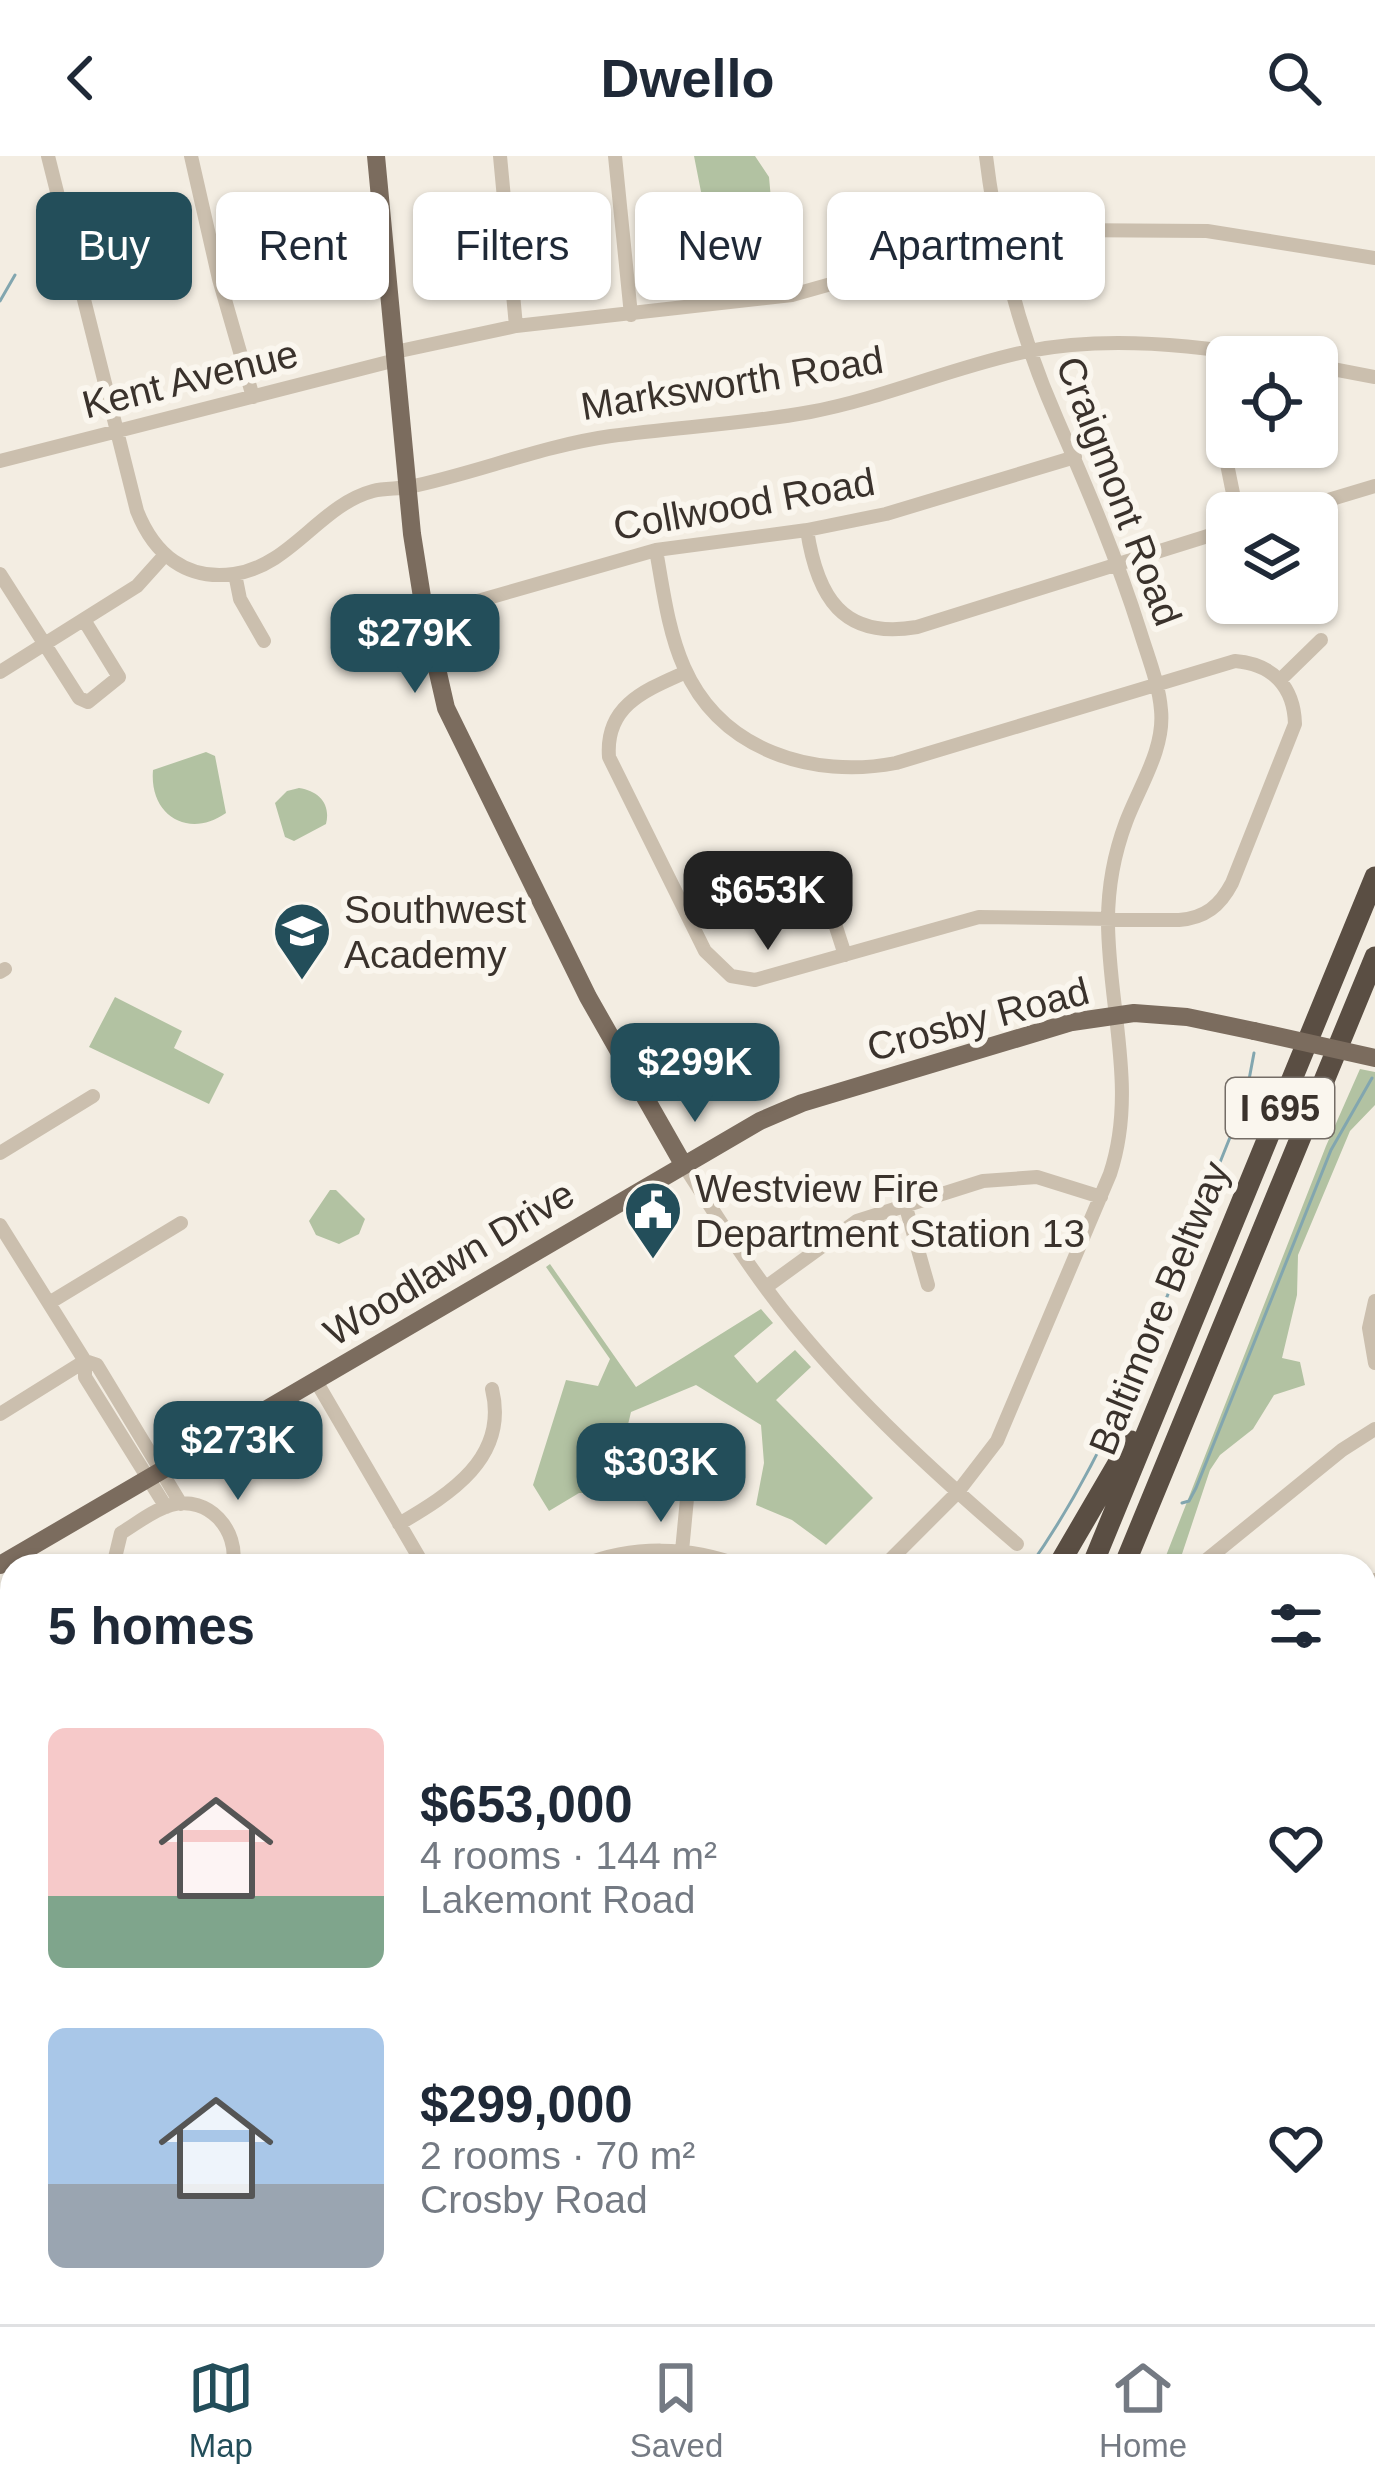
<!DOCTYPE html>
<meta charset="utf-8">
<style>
:root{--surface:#fff;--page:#f6f6f7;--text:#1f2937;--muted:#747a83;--line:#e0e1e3;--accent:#234e5a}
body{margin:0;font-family:Helvetica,sans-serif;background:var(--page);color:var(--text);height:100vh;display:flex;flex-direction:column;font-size:45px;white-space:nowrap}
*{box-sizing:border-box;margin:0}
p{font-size:39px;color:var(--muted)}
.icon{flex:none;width:66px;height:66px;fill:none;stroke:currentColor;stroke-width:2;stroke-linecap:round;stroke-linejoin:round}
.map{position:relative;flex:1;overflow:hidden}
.sheet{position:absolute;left:0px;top:1398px;width:1377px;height:771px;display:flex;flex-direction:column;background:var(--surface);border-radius:36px 36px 0 0;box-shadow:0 3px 9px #0004}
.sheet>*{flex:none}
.guide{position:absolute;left:36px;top:36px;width:1305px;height:108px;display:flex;gap:24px}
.controls{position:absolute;left:1206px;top:180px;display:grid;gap:24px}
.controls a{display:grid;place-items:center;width:132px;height:132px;border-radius:18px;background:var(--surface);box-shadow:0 3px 9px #0004;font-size:60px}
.price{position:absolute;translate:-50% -102px;padding:0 27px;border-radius:24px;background:var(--accent);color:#fff;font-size:39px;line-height:78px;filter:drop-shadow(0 3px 6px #0008)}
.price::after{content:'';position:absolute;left:50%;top:72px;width:36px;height:27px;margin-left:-18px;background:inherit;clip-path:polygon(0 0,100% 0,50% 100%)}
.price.active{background:#222;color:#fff}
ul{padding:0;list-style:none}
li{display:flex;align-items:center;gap:36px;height:300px;padding:0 48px}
li span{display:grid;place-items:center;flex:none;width:336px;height:240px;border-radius:18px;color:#555}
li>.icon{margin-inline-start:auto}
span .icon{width:144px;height:144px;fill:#fffc;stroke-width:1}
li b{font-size:51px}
h2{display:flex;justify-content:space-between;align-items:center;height:144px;padding:0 48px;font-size:51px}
.tag{padding:0 42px;border-radius:18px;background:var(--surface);box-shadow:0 3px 9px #0004;font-size:42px;line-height:108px}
.tag.active{background:var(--accent);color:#fff}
header{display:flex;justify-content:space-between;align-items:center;height:156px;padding:0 48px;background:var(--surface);font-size:54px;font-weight:700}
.tabs{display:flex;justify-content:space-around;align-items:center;height:168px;border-top:3px solid var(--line);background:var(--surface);font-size:33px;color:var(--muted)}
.tabs a{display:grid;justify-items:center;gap:6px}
.tabs .active{color:var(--accent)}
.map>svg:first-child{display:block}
.green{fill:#b2c2a2}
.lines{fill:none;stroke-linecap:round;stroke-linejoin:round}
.stream{stroke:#82a6af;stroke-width:3}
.minor{stroke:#cbbfae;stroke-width:14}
.major{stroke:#7b6c5e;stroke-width:18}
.highway{stroke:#5a4e43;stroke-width:21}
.major-bridge{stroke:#7b6c5e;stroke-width:18}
.labels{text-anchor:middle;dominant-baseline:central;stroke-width:12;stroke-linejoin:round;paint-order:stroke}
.shield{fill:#faf6ee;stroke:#746d66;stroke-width:3}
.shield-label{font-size:36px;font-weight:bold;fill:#3a322c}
.street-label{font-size:39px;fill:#3a322c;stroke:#faf6ee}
.poi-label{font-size:39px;fill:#3a322c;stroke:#faf6ee;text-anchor:start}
</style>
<header><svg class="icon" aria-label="back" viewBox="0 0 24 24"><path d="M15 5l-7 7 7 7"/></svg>Dwello<svg class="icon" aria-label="search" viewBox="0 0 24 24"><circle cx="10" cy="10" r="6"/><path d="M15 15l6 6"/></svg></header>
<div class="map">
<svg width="1375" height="2168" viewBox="0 0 1375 2168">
<rect width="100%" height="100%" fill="#f3ede2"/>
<!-- green -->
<path class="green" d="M694 0H755L769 21 772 54 712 53 703 46Z
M206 596 215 600 226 657C189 683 149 660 153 614Z
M299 632C319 635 331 648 326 668L294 685 285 681 275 647 287 635Z
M115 841 182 875 174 892 224 918 209 948 89 891Z
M1360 913 1375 916V949L1350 975 1298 1099 1297 1139 1282 1202 1300 1206 1305 1229 1274 1239 1253 1273 1220 1299 1210 1314 1178 1410H1162L1326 990Z
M330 1034H336L365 1063 359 1078 339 1088 316 1079 309 1065Z
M550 1108 636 1231 761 1153 773 1167 734 1200 757 1227 795 1194 811 1211 776 1244 873 1342 826 1389 792 1364 756 1349 764 1307 761 1269 696 1229 631 1256 619 1306 624 1337H579L549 1355 533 1329 566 1224 598 1230 610 1203 546 1111Z
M258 2157H483L509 2168H275Z
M916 2157H1224L1231 2168H903Z"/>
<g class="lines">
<!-- stream -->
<path class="stream" d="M0 145 15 119
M1182 1347 1189 1345 1196 1332 1331 994 1372 922
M1030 1410C1128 1271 1179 1101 1245 945L1254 897
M1365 2079 1375 2066
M1096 2157 1198 2168
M1322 2166 1325 2157"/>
<!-- minor -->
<path class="minor" d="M48 0 137 355C154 398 186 425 234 418 291 410 320 349 373 335 384 332 397 333 409 331 477 317 541 290 611 280 678 271 744 268 810 256 885 242 955 210 1029 195 1104 180 1189 188 1264 201
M191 0 219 123 253 241
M500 0 516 170
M615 0 631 159
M395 196 516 170 792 139 998 81 1061 74 1207 75 1375 102
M1317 210 1375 221
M1227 256V308L1237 357
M0 305 396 204
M1285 357 1375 330
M807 374C817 440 842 484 917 471L1227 374
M656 394C663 433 668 475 684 511 721 595 813 623 896 607L1235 505C1273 508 1294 531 1295 568L1232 727C1220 750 1205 762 1179 764L979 761 755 824 731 820 705 795 609 601C605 549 646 534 686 516
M0 418 79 542 88 546 119 521 84 464
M235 418 240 443 264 485
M425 460 656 394 807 374 886 358 1075 301
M0 516 137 430 164 400
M1280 524 1321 484
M826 740 845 799
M0 816 5 813
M0 997 93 940
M683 1008C718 1062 752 1117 793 1167 860 1249 937 1319 1017 1388
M905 1048 928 1129
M0 1069 85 1205V1221L166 1351
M766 1131 857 1065 983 1025 1037 1021 1101 1041
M1375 1145 1369 1172 1375 1207
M49 1147 181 1067
M85 1205 97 1209 181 1348
M316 1225 424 1410
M0 1258 85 1205
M399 1368C450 1338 509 1302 492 1233
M682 1395 690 1311
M113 1410 121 1377C136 1368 153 1354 171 1349 209 1339 239 1374 233 1410
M581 1410C632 1389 690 1390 741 1410
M884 1410 957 1337 997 1285 1110 1018C1138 934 1108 850 1108 765 1108 731 1114 698 1126 666 1139 631 1165 593 1161 554 1159 528 1148 501 1140 475 1117 402 1088 334 1057 263 1020 179 997 91 986 0
M1199 1410 1342 1294 1375 1273
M1365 1430 1375 1424
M0 1494 12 1505
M0 1641 12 1644
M0 2020 12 2030
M123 2157 131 2168
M1309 2157 1315 2168"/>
<!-- major -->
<path class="major" d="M376 0 412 378 425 460 446 552 588 841 683 1008
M0 1409 760 965 802 947 1072 866 1134 857 1187 861 1254 875"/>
<!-- highway -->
<path class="highway" d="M1058 1410 1131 1285
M1092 1410 1375 721
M1124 1410 1375 801
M0 1843 12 1846
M0 1890 12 1897
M0 1921 12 1927
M0 1957 12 1966
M205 2157 213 2168
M240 2157 255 2168
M543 2157 570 2168
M616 2157 642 2168
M716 2157 723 2168
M750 2157 753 2168
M1245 2157 1252 2168
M776 2168 781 2157
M807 2168 811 2157
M868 2168 882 2157"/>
<!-- major-bridge -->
<path class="major-bridge" d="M1254 875 1375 902"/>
</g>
<!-- icons -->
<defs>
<symbol id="school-pin" viewBox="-11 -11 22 30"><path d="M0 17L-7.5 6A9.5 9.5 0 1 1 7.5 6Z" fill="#234e5a" stroke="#faf6ee"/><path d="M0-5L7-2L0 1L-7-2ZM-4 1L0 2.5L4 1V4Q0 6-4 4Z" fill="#fff"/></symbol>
<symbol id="civic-pin" viewBox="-11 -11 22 30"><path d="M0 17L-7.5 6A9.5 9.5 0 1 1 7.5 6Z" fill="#234e5a" stroke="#faf6ee"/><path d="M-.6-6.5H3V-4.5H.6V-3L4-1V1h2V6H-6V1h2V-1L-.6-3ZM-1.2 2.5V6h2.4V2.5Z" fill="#fff"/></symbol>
</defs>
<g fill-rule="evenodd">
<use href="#school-pin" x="269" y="742" width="66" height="90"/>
<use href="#civic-pin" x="620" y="1021" width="66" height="90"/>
</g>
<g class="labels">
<!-- shield labels -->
<rect class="shield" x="1226" y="922" width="108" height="60" rx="9"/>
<g class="shield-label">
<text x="1280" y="952">I 695</text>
</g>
<!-- street labels -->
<g class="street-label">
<text transform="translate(190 223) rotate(-14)">Kent Avenue</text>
<text transform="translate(732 227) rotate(-9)">Marksworth Road</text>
<text transform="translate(1119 335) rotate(69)">Craigmont Road</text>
<text transform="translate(744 348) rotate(-10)">Collwood Road</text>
<text transform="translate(978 863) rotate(-15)">Crosby Road</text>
<text transform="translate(449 1107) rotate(-31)">Woodlawn Drive</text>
<text transform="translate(1159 1152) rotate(-68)">Baltimore Beltway</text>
</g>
<!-- poi labels -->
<g class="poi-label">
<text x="344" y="753">Southwest<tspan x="344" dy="45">Academy</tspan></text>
<text x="695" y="1032">Westview Fire<tspan x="695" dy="45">Department Station 13</tspan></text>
</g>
</g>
</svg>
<div class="controls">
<a><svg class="icon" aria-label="locate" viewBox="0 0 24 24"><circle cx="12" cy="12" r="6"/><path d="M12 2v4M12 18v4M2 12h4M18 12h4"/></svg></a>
<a><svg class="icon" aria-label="layers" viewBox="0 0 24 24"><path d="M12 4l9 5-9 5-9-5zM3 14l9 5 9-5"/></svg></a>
</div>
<b class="price" style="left:415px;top:540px">$279K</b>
<b class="price active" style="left:768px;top:797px">$653K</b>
<b class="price" style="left:695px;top:969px">$299K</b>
<b class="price" style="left:238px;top:1347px">$273K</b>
<b class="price" style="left:661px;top:1369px">$303K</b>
<div class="guide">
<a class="tag active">Buy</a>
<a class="tag">Rent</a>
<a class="tag">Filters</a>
<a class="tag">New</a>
<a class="tag">Apartment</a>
</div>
<section class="sheet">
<h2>5 homes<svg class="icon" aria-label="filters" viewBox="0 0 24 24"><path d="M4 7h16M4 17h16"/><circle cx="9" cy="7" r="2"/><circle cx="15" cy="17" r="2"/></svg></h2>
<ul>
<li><span style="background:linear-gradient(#f6c9c9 70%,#7fa58c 0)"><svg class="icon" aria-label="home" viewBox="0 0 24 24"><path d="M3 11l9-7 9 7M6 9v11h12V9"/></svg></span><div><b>$653,000</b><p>4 rooms · 144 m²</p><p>Lakemont Road</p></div><svg class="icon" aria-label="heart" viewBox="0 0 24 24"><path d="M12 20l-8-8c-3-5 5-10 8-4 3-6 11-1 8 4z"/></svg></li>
<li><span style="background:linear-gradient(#a9c7e8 65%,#9aa5b1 0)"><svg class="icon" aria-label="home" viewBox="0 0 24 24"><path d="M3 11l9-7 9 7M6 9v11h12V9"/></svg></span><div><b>$299,000</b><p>2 rooms · 70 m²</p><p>Crosby Road</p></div><svg class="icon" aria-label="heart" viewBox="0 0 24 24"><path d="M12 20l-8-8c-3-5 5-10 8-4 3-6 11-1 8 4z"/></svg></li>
</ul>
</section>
</div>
<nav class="tabs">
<a class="active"><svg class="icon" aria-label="map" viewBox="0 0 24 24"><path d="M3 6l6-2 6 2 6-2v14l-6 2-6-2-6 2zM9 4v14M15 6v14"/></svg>Map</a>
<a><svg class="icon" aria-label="saved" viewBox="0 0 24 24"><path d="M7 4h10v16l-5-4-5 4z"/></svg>Saved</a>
<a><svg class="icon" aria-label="home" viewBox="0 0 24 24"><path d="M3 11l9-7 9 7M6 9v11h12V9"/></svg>Home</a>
</nav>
